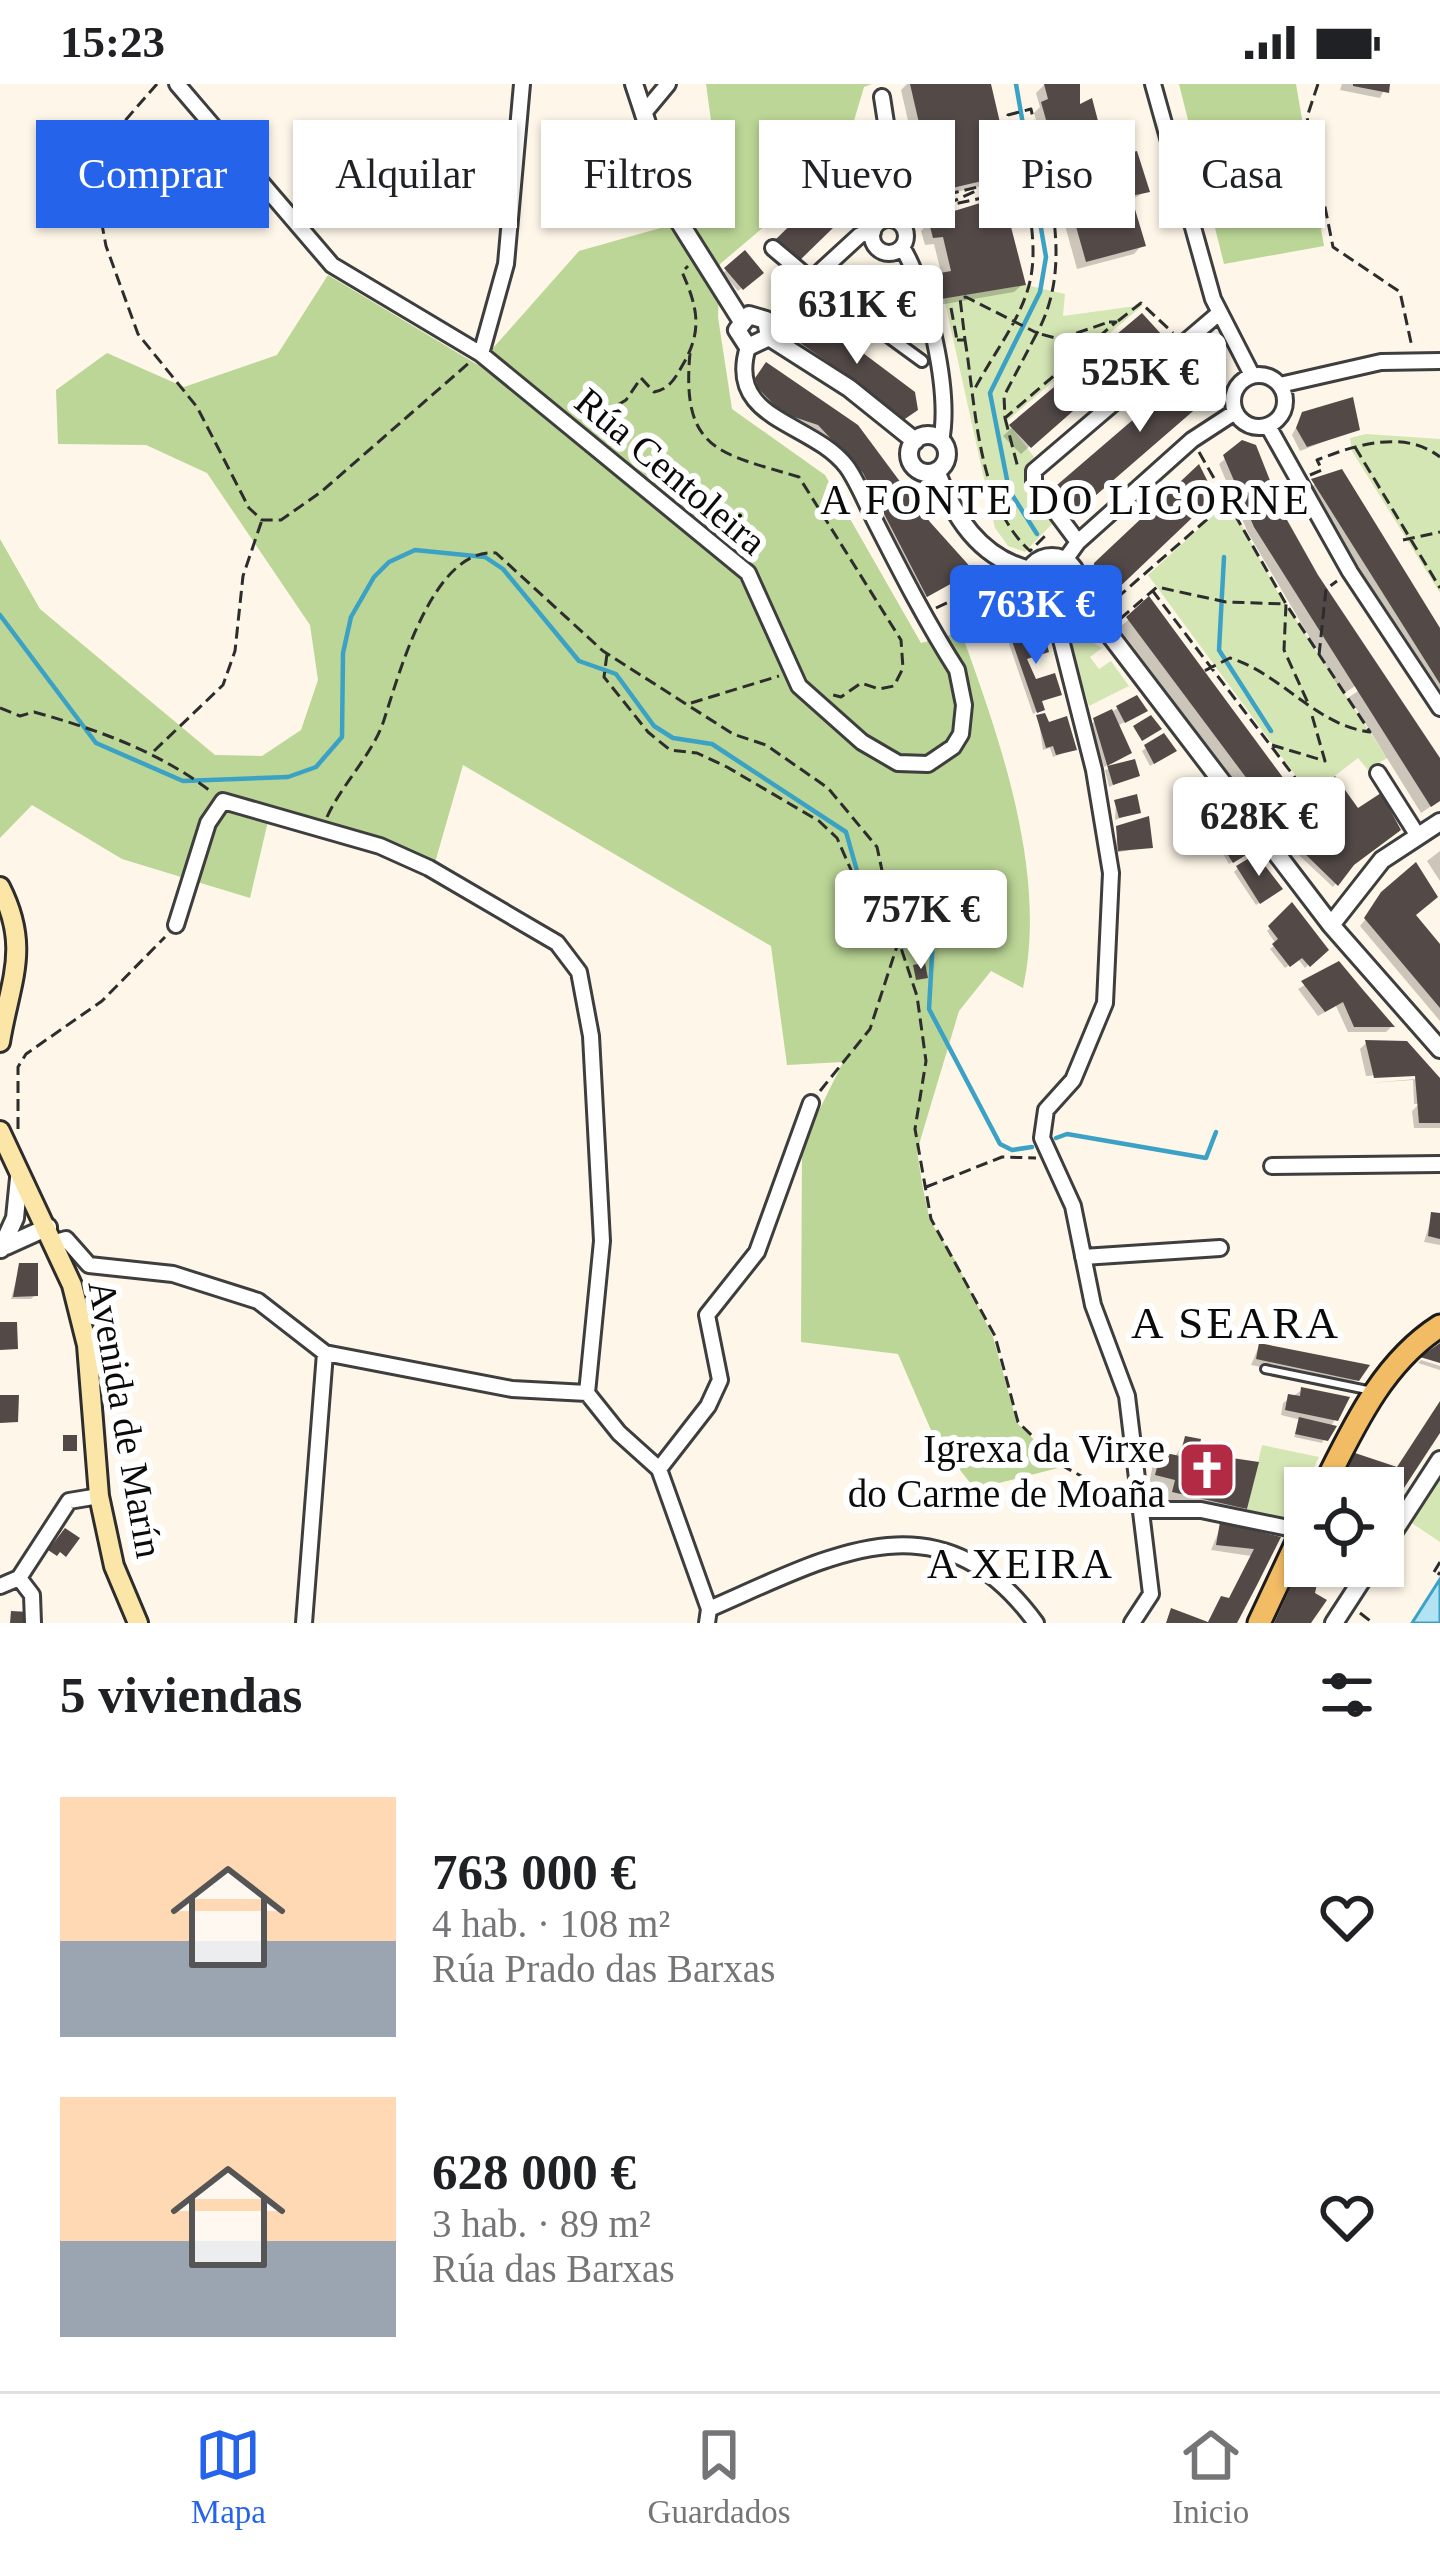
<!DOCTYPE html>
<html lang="es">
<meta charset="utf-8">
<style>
:root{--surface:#fff;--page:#f6f6f6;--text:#202124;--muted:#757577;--line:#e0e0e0;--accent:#2563eb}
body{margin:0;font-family:"Times New Roman",serif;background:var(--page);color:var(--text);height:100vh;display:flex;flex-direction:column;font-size:45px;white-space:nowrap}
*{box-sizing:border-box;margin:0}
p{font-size:39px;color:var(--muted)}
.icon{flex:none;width:66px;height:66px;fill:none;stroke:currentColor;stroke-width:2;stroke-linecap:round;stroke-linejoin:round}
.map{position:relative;height:1539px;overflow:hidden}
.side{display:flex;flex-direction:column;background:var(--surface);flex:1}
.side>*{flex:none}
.hud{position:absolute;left:36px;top:36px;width:1368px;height:108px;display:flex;gap:24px}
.controls{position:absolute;left:1284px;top:1383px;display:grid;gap:24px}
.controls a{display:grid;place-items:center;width:120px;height:120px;border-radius:0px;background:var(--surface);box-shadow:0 3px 9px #0004;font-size:60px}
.price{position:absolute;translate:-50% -102px;padding:0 27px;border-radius:12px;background:#fff;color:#222;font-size:39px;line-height:78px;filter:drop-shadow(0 3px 6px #0008)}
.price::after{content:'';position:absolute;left:50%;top:72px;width:36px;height:27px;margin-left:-18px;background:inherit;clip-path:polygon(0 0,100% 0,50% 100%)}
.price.current{background:var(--accent);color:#fff}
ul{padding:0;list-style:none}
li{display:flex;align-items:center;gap:36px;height:300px;padding:0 60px}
li span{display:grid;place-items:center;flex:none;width:336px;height:240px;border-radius:0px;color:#555}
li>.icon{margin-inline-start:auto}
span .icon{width:144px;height:144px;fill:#fffc;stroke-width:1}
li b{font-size:51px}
h2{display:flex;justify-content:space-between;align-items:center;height:144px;padding:0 60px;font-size:51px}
.tag{padding:0 42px;border-radius:0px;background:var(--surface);box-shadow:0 3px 9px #0004;font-size:42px;line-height:108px}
.tag.current{background:var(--accent);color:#fff}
.status{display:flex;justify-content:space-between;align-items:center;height:84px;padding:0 60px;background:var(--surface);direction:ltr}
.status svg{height:33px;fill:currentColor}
.menu{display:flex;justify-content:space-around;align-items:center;height:168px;border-top:3px solid var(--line);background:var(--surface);font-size:33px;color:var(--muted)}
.menu a{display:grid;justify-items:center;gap:6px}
.menu .current{color:var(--accent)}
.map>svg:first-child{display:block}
.green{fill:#d5e6b5}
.forest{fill:#bbd696}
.water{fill:#b1e3f3;stroke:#3ba2c6;stroke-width:3}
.shadow{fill:#0003}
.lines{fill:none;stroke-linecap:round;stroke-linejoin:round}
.stream{stroke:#3ba2c6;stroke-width:4.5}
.building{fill:#534a48}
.service-casing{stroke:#3e3e3e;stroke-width:12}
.pedestrian-casing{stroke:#3e3e3e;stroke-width:16}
.minor-casing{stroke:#3e3e3e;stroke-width:20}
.tertiary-casing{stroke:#3e3e3e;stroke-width:22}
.secondary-casing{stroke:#2d2d2d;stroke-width:24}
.primary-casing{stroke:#1c1c1c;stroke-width:27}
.path{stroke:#2d2d2d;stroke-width:3;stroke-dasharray:12 6;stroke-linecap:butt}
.service{stroke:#fff;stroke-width:6}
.pedestrian{stroke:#fff;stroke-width:10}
.minor{stroke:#fff;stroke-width:14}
.tertiary{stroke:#fff;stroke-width:16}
.secondary{stroke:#fbe6a7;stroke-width:18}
.primary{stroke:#f2bc65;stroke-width:21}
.labels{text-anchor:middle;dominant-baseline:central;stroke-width:12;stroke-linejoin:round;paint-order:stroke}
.street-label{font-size:39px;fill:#0b0b0b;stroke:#fff}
.poi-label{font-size:39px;fill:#0b0b0b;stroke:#fff;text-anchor:end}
.neighbourhood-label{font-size:42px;letter-spacing:3px;fill:#0b0b0b;stroke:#fff}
.quarter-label{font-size:45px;letter-spacing:3px;fill:#0b0b0b;stroke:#fff}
</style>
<div class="status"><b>15:23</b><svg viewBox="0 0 49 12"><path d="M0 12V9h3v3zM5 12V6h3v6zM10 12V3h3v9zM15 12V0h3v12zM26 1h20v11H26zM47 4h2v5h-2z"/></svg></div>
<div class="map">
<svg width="1440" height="1539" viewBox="0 0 1440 1539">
<rect width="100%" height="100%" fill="#fef7e9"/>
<!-- green -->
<path class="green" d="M1026 201 1065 210 1063 232 1143 221 1007 337 1034 373 1025 393 1054 438 1025 468 1008 462 995 444 944 214Z
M1366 350 1440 355V509L1352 367 1350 354Z
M1229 417 1277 507 1387 674 1368 686 1358 674 1310 711 1148 491Z
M1072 546 1102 564 1090 573 1099 585 1111 577 1129 602 1089 622 1068 554Z
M1262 1361 1319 1373 1290 1435 1247 1426Z
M1440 1394V1458L1410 1438Z"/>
<!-- forest -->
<path class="forest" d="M706 0H872L864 3 842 77 720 180 718 233 732 325 825 391 921 559 961 548C1000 655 1048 790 1023 904L991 887 959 927 917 1067 923 1105 930 1137 955 1176 993 1253 1017 1339 1062 1383 975 1405 934 1353 898 1270 801 1258 802 1061 843 978 787 981 771 862 463 681 434 782 269 733 250 814 122 775 32 721 0 754V455L40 525 215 671 262 672 301 646 318 596 310 541 207 389 146 361 58 360 56 306 107 269 184 303 277 271 328 191 478 281 579 167 664 143 718 88Z
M1179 0H1296L1324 162 1224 180Z"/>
<!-- water -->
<path class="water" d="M1440 1495V1539H1412Z"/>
<!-- shadow -->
<path class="shadow" d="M907 0H988L1008 89 999 98 926 115 901 6Z
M1045 0H1076L1073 11 1105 79 1146 107 1130 117 1142 161 1134 170 1077 185 1034 29 1040 23 1036 9Z
M1342 0H1387L1380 14 1340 6Z
M930 138 1023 200 1014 208 933 222 928 201 942 192 934 160 925 161 921 147Z
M745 170 760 188 738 207 723 189Z
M801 237 914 325 849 303 785 258Z
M1104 261 1162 268 1123 299 1114 287 1021 370 1003 352Z
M760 288 927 440 970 487 920 517 857 395 811 346 775 334 750 302Z
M1155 318 1163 346 1061 438 1044 418Z
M1303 331 1357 345 1300 367 1292 351Z
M1243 360 1254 363 1279 428 1315 493 1399 619 1390 628 1402 624 1440 680V716L1421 729 1349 613 1372 598V591L1343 610 1248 449 1219 380Z
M1341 389 1440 546V614L1307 404Z
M1211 411 1100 518 1093 510 1097 480Z
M1149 517 1285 729 1352 720 1348 783 1333 803 1269 743 1119 544Z
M1012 556 1045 567 1024 576 1034 598 1058 611 1040 618 1041 625 1033 630 1009 560Z
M1118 624 1140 630 1117 642 1125 672 1104 683 1091 640Z
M1038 633 1074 665 1053 673 1050 664 1043 666Z
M1146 664 1170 670 1150 682 1142 667Z
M1133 679 1136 691 1109 703 1105 686Z
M1213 717 1221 728 1204 741 1196 729Z
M1116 718 1138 728 1115 736Z
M1118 744 1150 762 1115 769Z
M1223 762 1247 769 1229 780 1220 765Z
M1440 767V797L1427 777Z
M1238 784 1275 808 1256 821 1234 788Z
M1395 799 1412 832 1440 864V937L1360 842Z
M1292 823 1325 865 1305 884 1298 875 1285 884 1270 865 1276 860 1267 847Z
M1338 881 1391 943 1386 948H1348L1336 922 1318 932 1298 905Z
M1366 959 1406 960 1440 999V1044H1414L1412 1027 1419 1020H1414L1413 996 1368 999 1416 995 1423 988 1366 992 1360 965Z
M1432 1132H1440V1161L1424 1158Z
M20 1182 35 1211 31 1215H11Z
M1259 1262 1357 1295 1350 1301 1251 1281Z
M1421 1276 1440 1282V1286L1418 1279Z
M1302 1306 1335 1335 1322 1359 1294 1353 1301 1336 1281 1331 1283 1319Z
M1186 1355 1195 1367 1247 1383 1245 1423 1236 1432 1165 1416 1168 1404 1149 1400 1153 1380 1162 1371 1174 1374Z
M1221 1442 1277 1455 1234 1539H1208L1228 1517 1251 1472 1211 1466Z
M1328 1482H1347L1340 1491Z"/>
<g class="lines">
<!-- stream -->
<path class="stream" d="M1016 0 1046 173 1040 208 990 309 1009 406 1037 450
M1224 473 1219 566 1271 647
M0 531 96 659 183 697 288 693 316 683 342 653 343 569 351 533 374 493 389 478 415 466 485 473 503 485 579 577 616 590 654 642 673 654 712 660 846 748 859 794 902 810 928 843 933 855 929 925 1000 1060 1012 1066 1032 1063
M1056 1054 1067 1050 1206 1074 1216 1048"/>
</g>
<!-- building -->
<path class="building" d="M910 0H991L1012 90 935 108Z
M1044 0H1080V20L1092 14 1108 75 1137 67 1150 108 1131 112 1146 162 1086 178 1041 18 1048 15Z
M1353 0H1390L1389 9 1353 2Z
M856 77 871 107 797 179 774 157Z
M1003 112 1026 201 941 215 935 190 951 187 943 153 933 154 928 135Z
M745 166 764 189 743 206 724 184Z
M807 227 915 308 918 326 899 339 855 297 789 251Z
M1142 229 1172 262 1131 295 1122 284 1031 364 1009 341Z
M1213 267 1224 287 1222 302 1072 432 1050 407Z
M766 278 858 341 930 438 974 487 927 513 863 389 818 341 782 329 758 304 755 294Z
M1353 313 1360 346 1307 363 1296 344 1302 328Z
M1242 356 1256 361 1282 427 1318 491 1440 674V717L1431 723 1254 443 1223 371Z
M1199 380 1215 412 1108 514 1092 496 1094 479Z
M1342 385 1440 544V600L1311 395Z
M1149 512 1301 718 1335 692 1358 724 1381 709 1401 746 1354 781 1338 802 1298 763 1126 533Z
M1042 543 1049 568 1027 575 1036 595 1055 589 1062 611 1042 617 1045 626 1037 629 1011 554Z
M1137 611 1148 627 1125 639 1116 622Z
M1112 625 1132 669 1107 682 1135 675 1140 692 1113 701 1093 634Z
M1045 629 1049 638 1067 632 1077 666 1056 671 1053 662 1046 664 1036 631Z
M1151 631 1162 645 1142 657 1133 642Z
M1164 649 1177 667 1154 680 1144 661Z
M1137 710 1141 729 1119 734 1114 716Z
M1213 713 1225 728 1209 740 1197 723Z
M1149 732 1153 764 1118 767 1116 742Z
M1239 747 1254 766 1233 779 1221 760Z
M1256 770 1283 805 1260 820 1236 782Z
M1416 778 1438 813 1416 831 1440 860V924L1364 834 1381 808Z
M1292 818 1329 866 1310 883 1302 874 1290 883 1272 860 1278 855 1268 842Z
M1339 877 1364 907 1395 943H1354L1343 918 1325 928 1301 897Z
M925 879 928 894 916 896 913 881Z
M1365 956 1407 957 1440 994V1039H1419L1415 992 1374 994Z
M1431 1128 1440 1129V1155L1428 1152Z
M19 1179H38V1212L13 1213Z
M0 1238H17L18 1265 0 1266Z
M1259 1259 1370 1281 1359 1297 1256 1275Z
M1440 1259V1279L1420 1273Z
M1301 1303 1350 1313 1338 1337 1285 1326 1288 1310 1300 1312Z
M0 1311H19L18 1338 0 1339Z
M1440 1317V1349L1383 1436V1404H1337L1355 1369 1397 1383Z
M1299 1333 1337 1342 1328 1357 1295 1350Z
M63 1351H77V1367H63Z
M1185 1352 1201 1355 1199 1365 1205 1370 1259 1378 1247 1425 1172 1408 1175 1396 1155 1391 1161 1368 1180 1372Z
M1220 1438 1281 1453 1257 1501 1237 1539H1166L1171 1524 1208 1538 1221 1512 1229 1514 1254 1465 1216 1461Z
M65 1444 80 1454 66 1473 60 1468 57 1472 48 1466Z
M1305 1472V1482H1321L1315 1509 1327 1516 1311 1539H1274Z
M11 1527 29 1528V1539H10Z"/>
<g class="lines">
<defs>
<path id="service" d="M1265 1285 1372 1307"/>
<path id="pedestrian" d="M811 196 922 277"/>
<path id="minor" d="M177 0 332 181 481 270 748 489 799 602 862 658 898 679 928 680 953 663 961 650 964 621 957 586C927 539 902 490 877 441 867 422 859 400 847 383 812 337 725 337 748 263
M1153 0 1213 215 1252 291
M882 13 899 123 895 136
M643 30 668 0
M872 152a17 17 0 1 1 34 0a17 17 0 1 1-34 0Z
M902 163C928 206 951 308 941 357
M773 164 811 196 860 151 873 148
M481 270 506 180 522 0
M1233 317a26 26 0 1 1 52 0a26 26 0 1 1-52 0Z
M1280 301 1381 278 1440 277
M1268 342 1350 488 1440 624
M1078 458 1034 399V387L1218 230
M1065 476 1078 458 1192 356 1235 328
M1053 524 1094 686 1111 789 1105 919 1073 996 1046 1026 1042 1054 1073 1122 1093 1221 1127 1312 1151 1510 1132 1539
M1378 689 1418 752
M176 841 208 739 223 717 380 762 429 784 557 859 579 888 591 952 602 1157 587 1309
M1272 1082 1440 1080
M56 1158 66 1155 89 1181 173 1190 258 1217 325 1269 512 1305 587 1309 619 1349 659 1385
M1083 1173 1220 1164
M1143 1426H1201L1303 1447
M19 1494 32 1511 33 1539
M0 1502 19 1494 69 1417 99 1412
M709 1525C829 1473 939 1406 1036 1539
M304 1539 325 1269
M707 1539 709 1525 659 1385 708 1322 720 1296 707 1231 757 1168 811 1019"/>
<path id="tertiary" d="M634 0 680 139 741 236
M769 253 748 263 737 246 749 231 766 236 769 253 849 304 915 357
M909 370a19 19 0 1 1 38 0a19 19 0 1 1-38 0Z
M936 387C954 432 979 474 1030 486
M1026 499a26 26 0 1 1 52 0a26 26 0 1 1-52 0Z
M1071 516 1110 551 1331 841 1440 965
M1331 841 1382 776 1440 738
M6 1162 48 1143
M1 1165 15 1134 19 1094
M1383 1464 1440 1376
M1334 1539 1371 1482"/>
<path id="secondary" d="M0 803C31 864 10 897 0 958
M0 1047 72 1201 87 1261 99 1412 114 1482 138 1539"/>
<path id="primary" d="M1323 1404C1353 1344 1382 1279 1440 1242
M1259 1539 1305 1441"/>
</defs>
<!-- service casing -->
<use href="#service" class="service-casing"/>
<!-- pedestrian casing -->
<use href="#pedestrian" class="pedestrian-casing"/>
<!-- minor casing -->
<use href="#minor" class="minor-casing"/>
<!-- tertiary casing -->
<use href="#tertiary" class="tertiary-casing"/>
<!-- secondary casing -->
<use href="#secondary" class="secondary-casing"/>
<!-- primary casing -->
<use href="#primary" class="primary-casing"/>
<!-- path -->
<path class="path" d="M157 0 95 71 93 92 106 162 138 250 197 323 249 424 262 436H281L321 408 470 278
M1318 0 1307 33 1333 163 1400 208 1412 263
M912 119 990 100
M947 120 982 104
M940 123 1020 106
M951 224 957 256
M1118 237 1141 219 1173 249
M1109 238H1116L1005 334 1004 312 1037 249 1059 255Z
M787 248 814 213
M957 256H965L960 214 966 213 1037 249C1075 179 1047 99 1031 25L1008 31C1018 83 1045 156 1027 208 1016 242 990 275 973 308
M965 256C976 322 977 419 1030 467L1049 448
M690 269C681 367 719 369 799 393L901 556 903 584 894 602 879 605 861 599 841 613 833 611
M1005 334 1018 384
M587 339 626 316 641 294 654 308C669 305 675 295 682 282 703 247 698 224 682 188L688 182
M1355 363 1440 504
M1199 368 1286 520 1370 648C1315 641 1282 590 1230 574L1202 588
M1310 391 1322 386 1317 376C1355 361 1404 345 1440 373
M1403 456 1440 448
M1152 506 1303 704
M936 524 990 499 979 488
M1103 526 1227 418
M1120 535 1157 503 1226 518 1286 520 1284 566 1308 619
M607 570 604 593 648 648 670 666 697 669 727 683 819 737 837 754 855 795 887 816
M1319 571 1326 505 1337 497
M691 619 779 592
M0 624 20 632 34 628C99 646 160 668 213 709
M1272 661 1325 677 1311 628
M154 667 223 601 235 567 243 492 262 436
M327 733C342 700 373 670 384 636 399 590 433 463 496 469L603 567 733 650 766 661 828 704 877 763 894 843 917 912 926 977 915 1045 931 1135 995 1252 1018 1338 1063 1382 1123 1415
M820 1007 870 945 898 859
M18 1045V983L26 970 102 917 165 853
M926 1103 1002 1073 1036 1074
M1434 1488 1440 1478
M1438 1491 1440 1488
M1360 1529 1373 1539"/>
<!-- service -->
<use href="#service" class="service"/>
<!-- pedestrian -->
<use href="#pedestrian" class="pedestrian"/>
<!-- minor -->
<use href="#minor" class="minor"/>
<!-- tertiary -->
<use href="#tertiary" class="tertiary"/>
<!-- secondary -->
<use href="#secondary" class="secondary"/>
<!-- primary -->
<use href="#primary" class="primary"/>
</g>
<!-- icons -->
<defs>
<symbol id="church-square" viewBox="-11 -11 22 22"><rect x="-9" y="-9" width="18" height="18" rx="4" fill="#b32a44" stroke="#fff"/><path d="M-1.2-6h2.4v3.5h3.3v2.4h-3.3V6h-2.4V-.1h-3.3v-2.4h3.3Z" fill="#fff"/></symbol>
</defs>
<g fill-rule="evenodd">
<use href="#church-square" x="1174" y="1353" width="66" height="66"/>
</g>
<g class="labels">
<!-- street labels -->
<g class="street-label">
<text transform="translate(671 387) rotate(40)">Rúa Centoleira</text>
<text transform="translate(126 1335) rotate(80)">Avenida de Marín</text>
</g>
<!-- poi labels -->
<g class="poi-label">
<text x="1165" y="1364">Igrexa da Virxe<tspan x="1165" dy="45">do Carme de Moaña</tspan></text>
</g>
<!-- neighbourhood labels -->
<g class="neighbourhood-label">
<text x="1066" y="416">A FONTE DO LICORNE</text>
<text x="1021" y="1480">A XEIRA</text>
</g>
<!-- quarter labels -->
<g class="quarter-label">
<text x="1236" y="1239">A SEARA</text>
</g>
</g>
</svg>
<div class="controls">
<a><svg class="icon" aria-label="locate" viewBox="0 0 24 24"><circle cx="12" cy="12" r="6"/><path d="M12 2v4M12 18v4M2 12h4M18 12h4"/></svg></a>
</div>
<b class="price" style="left:857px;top:283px">631K €</b>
<b class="price" style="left:1140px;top:351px">525K €</b>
<b class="price current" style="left:1036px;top:583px">763K €</b>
<b class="price" style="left:1259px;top:795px">628K €</b>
<b class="price" style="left:921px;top:888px">757K €</b>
<div class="hud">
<a class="tag current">Comprar</a>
<a class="tag">Alquilar</a>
<a class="tag">Filtros</a>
<a class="tag">Nuevo</a>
<a class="tag">Piso</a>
<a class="tag">Casa</a>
</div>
</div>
<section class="side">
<h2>5 viviendas<svg class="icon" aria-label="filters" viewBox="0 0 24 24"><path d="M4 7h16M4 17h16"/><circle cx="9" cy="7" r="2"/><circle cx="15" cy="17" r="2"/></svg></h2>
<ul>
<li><span style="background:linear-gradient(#ffd9b3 60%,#9aa5b1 0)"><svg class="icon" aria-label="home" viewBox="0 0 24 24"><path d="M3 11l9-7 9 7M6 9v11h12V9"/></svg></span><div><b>763 000 €</b><p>4 hab. · 108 m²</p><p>Rúa Prado das Barxas</p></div><svg class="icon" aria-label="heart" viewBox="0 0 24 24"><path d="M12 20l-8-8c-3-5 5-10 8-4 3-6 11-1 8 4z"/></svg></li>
<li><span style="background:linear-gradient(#ffd9b3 60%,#9aa5b1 0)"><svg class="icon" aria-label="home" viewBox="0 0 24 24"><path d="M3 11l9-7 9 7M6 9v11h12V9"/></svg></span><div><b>628 000 €</b><p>3 hab. · 89 m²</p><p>Rúa das Barxas</p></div><svg class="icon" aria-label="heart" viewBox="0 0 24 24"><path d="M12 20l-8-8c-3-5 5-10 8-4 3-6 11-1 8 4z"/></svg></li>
</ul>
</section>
<nav class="menu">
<a class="current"><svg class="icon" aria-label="map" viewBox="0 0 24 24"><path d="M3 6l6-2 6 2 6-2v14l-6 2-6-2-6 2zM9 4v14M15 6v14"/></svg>Mapa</a>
<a><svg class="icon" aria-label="saved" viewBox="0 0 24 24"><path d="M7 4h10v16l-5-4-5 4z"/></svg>Guardados</a>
<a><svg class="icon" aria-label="home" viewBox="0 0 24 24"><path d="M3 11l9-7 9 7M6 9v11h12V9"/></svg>Inicio</a>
</nav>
